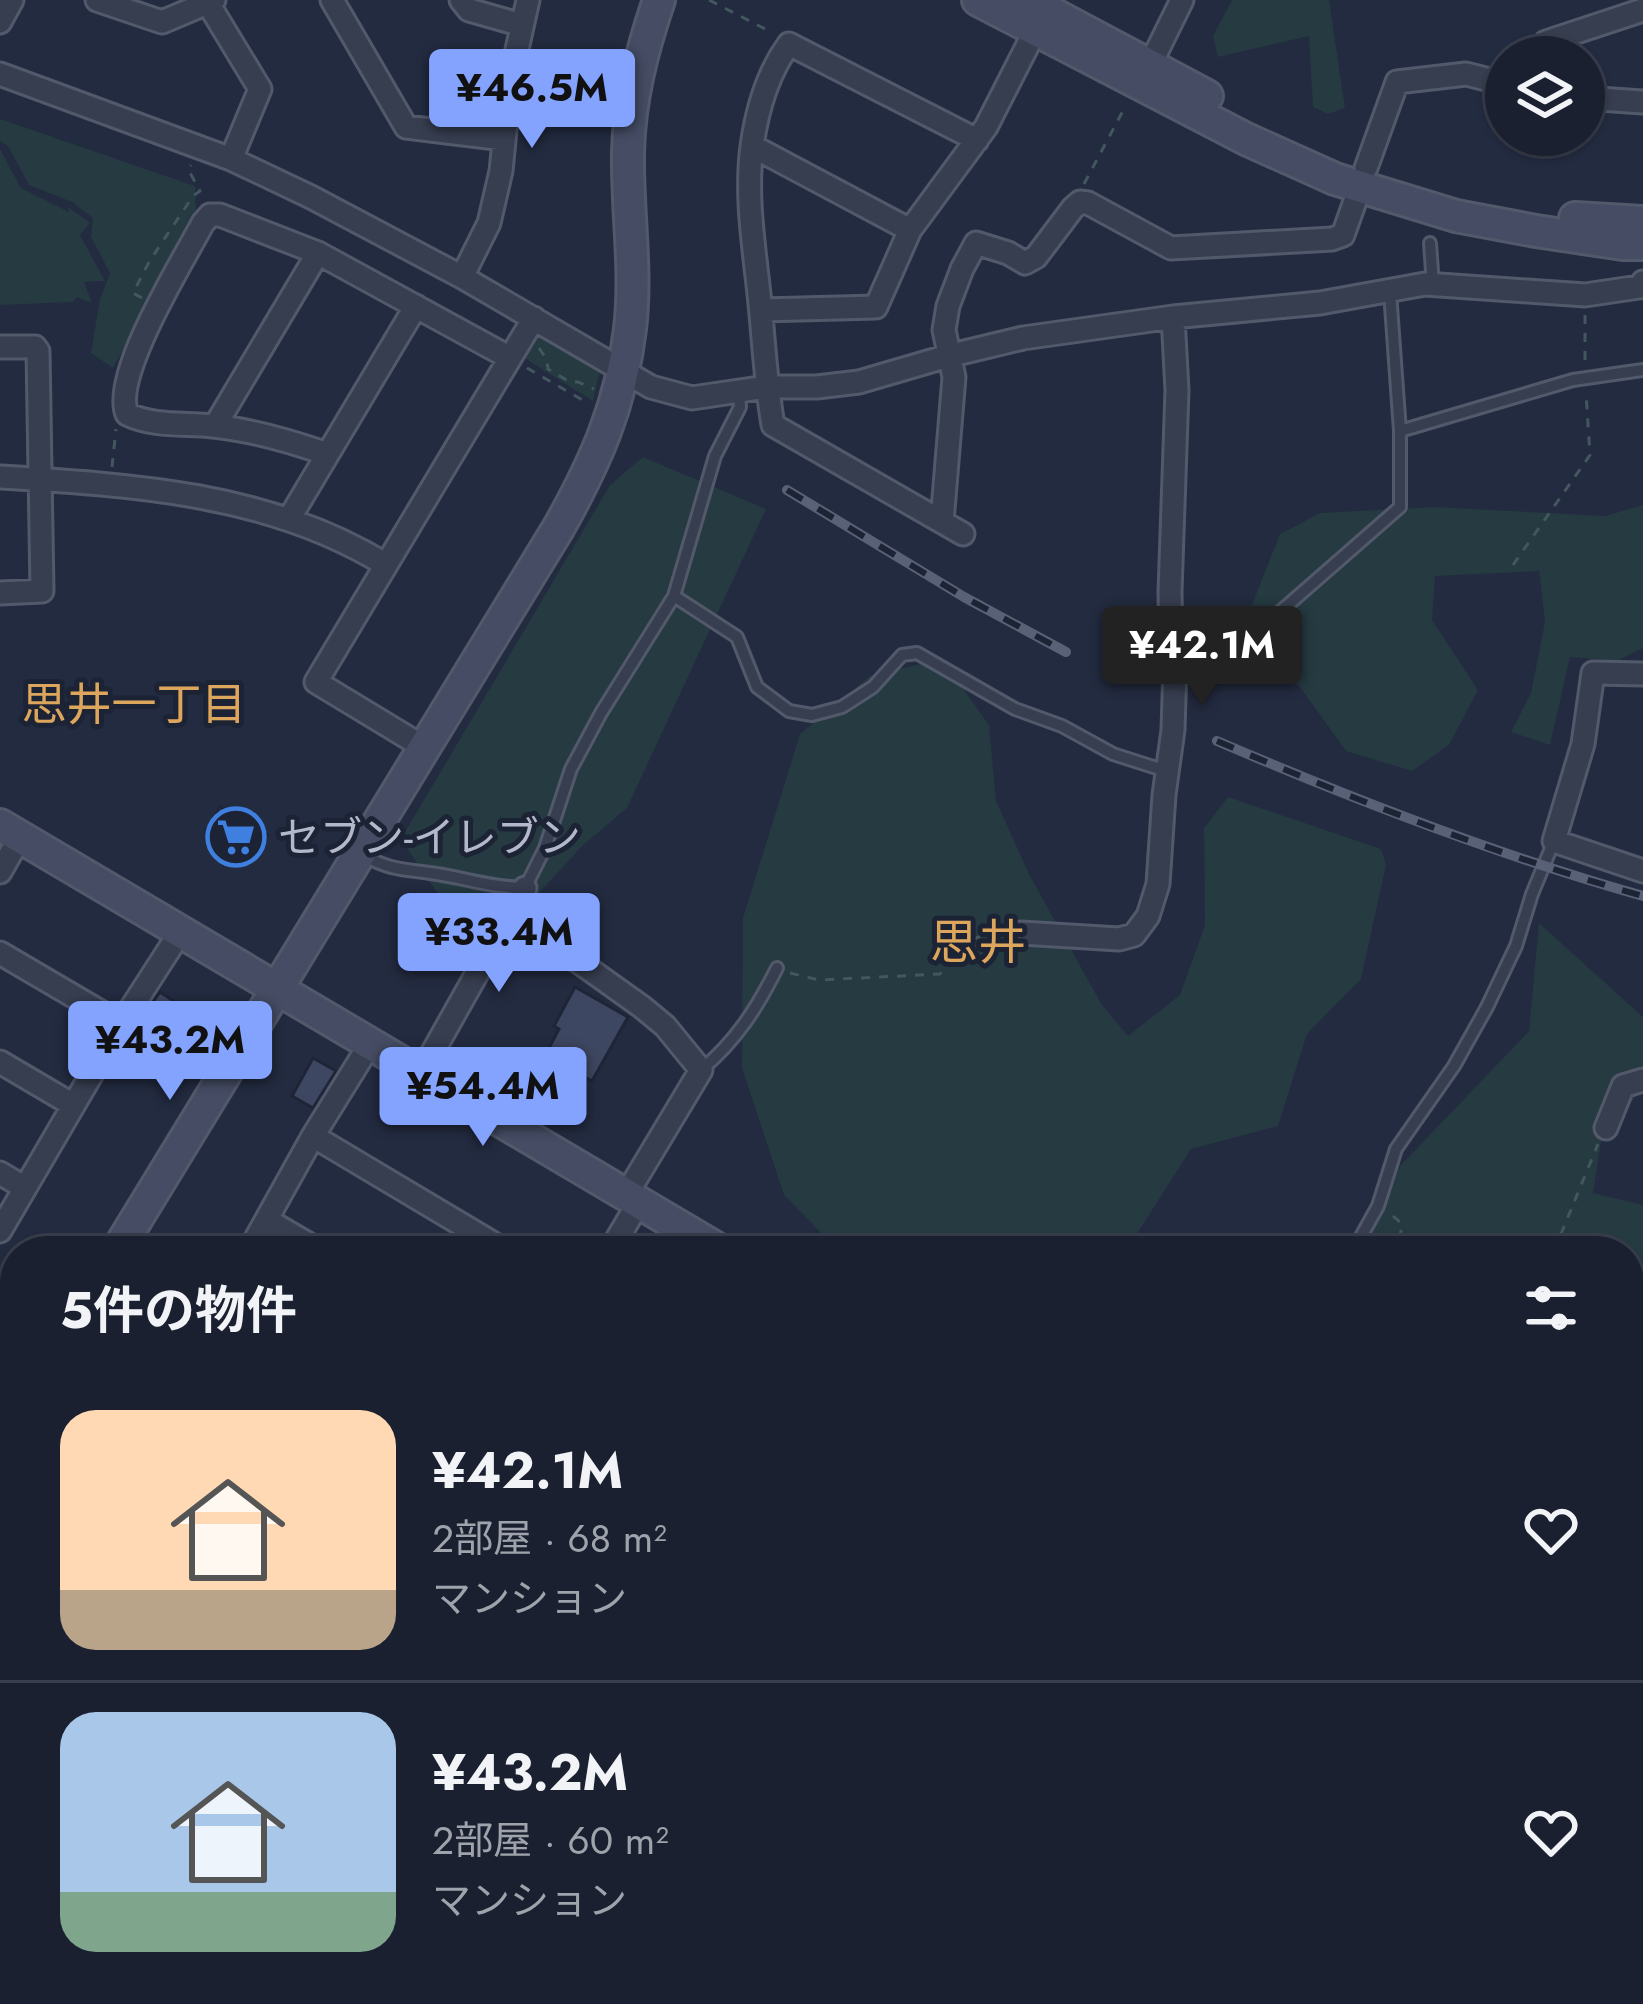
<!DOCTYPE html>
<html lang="ja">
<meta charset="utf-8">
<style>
:root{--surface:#1a2030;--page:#272d3c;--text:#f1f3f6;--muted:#9fa3ab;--line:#383e4c;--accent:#84a3ff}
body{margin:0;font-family:Jost,"Noto Sans JP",sans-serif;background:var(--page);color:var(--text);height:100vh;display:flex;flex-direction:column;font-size:45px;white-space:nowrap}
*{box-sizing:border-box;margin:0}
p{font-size:39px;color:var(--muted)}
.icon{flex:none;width:66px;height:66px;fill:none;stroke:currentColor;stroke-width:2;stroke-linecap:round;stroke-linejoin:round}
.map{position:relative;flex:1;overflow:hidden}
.details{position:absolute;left:0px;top:1236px;width:1644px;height:768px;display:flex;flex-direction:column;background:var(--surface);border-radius:48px 48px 0 0;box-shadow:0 3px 9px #0004,0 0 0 3px var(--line)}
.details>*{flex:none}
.controls{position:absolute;left:1485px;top:36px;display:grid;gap:24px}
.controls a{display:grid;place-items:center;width:120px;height:120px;border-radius:50%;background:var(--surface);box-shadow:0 3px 9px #0004,0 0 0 3px var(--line);font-size:60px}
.price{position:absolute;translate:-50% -102px;padding:0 27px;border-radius:12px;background:var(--accent);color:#111;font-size:39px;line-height:78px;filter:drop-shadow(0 3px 6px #0008)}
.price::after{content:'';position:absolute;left:50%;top:72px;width:36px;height:27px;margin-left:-18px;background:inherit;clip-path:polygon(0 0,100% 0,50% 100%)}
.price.active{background:#222;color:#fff}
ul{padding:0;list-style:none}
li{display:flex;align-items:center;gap:36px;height:300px;padding:0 60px}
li+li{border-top:3px solid var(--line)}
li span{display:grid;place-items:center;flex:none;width:336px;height:240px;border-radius:36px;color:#555}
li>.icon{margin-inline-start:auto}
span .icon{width:144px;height:144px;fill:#fffc;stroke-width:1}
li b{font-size:51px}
h2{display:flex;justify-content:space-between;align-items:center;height:144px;padding:0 60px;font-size:51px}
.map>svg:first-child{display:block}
.green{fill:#253a41}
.water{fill:#354368}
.building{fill:#3e4761;stroke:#1e2537;stroke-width:3}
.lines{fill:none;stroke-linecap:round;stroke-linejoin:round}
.lane-casing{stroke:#52596b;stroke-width:16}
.street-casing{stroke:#52596b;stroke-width:27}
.secondary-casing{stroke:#52596b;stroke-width:36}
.path{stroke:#43575e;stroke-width:3;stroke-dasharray:9 9;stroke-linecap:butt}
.lane{stroke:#373e50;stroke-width:10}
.street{stroke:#373e50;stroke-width:21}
.secondary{stroke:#454c63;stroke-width:30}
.rail-casing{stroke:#596177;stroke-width:10}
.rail{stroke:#1c2335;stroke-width:6;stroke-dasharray:18;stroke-linecap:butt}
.labels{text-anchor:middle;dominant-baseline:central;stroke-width:10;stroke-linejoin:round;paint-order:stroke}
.poi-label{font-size:42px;fill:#b3b9cb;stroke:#1c2335;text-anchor:start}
.neighbourhood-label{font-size:45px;fill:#dca65d;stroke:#1c2335}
.quarter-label{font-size:48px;fill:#dca65d;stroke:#1c2335}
</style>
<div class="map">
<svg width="1643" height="2004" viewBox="0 0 1643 2004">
<rect width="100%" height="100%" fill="#232b40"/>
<!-- green -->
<path class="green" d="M1232 0H1329L1345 108 1328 114 1313 107 1309 36 1218 57 1213 36Z
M0 119 195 186 196 219 113 368 91 353 100 299 110 273 91 237 93 218 72 202 29 185 8 146 0 141Z
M0 149 21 188 69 212 68 207 90 223 80 235 105 281 84 282 92 303 77 297 73 302 0 305Z
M542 332 600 370 593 401 521 356 531 337Z
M643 457 766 509 627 808 582 846 509 926 440 897 401 839 610 485Z
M1643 505V648L1617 661 1570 657 1550 745 1511 732 1531 693 1545 622 1539 571 1435 576 1432 620 1478 690 1449 745 1412 771 1346 751 1300 687 1240 635 1280 534 1320 513 1435 507 1605 516Z
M942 659 989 725 996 801 1029 874 1102 1005 1128 1036 1180 995 1205 925 1204 828 1228 797 1381 849 1386 865 1361 979 1307 1034 1278 1126 1191 1149 1126 1251H839L784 1195 742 1068 743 918 800 734 870 676Z
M1539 923 1643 1017V1087L1601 1142 1593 1193 1643 1205V1757L1629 1753V1251H1360L1400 1166 1529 1031Z"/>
<!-- water -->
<path class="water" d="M980 1989H1122L1147 2004H971Z"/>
<!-- building -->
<path class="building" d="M220 807 267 835 253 859 206 831Z
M575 987 628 1017 592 1081 567 1067 572 1060 549 1048 559 1029 554 1026Z
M160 992 184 1008 164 1033 142 1018Z
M313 1058 336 1071 313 1108 292 1096Z
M0 1302 15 1310V1383L0 1409Z
M0 1834 15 1840V1950L0 1946Z
M321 1989H355L390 2004H316Z
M573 1989H627L642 2004H598Z"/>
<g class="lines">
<defs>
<path id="lane" d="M1430 243 1433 285
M1400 431 1573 380 1643 370
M674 596 737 637 757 687 789 711 812 715 842 707 873 687 902 655 917 653 1015 709 1062 726 1113 754 1166 771
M1171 646 1250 638 1400 507V431L1390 292
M365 856C390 870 403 869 430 873 462 877 492 888 525 888L545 848 571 769 601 713 674 596 715 456 740 407 739 391
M701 1070C736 1041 757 1008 777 968
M1353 1251 1378 1206 1396 1149 1454 1066 1487 1007 1516 946 1532 894 1554 841
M0 1743 15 1749"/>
<path id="street" d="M97 0 162 22 214 0
M206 0 260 89 231 159
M332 0 406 127 504 139
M461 0 469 10 522 25
M0 22 12 0
M1543 57 1546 42 1643 10
M1150 65 1182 0
M0 74 231 159 311 197 462 277 651 387 692 398 766 387H817L859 382 948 356 1023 338 1173 317 1320 303 1425 284 1585 295 1639 287 1643 282
M1584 98 1643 102
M752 146C745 199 755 252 760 304 764 345 766 385 773 425L963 534
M1366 168 1397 82 1466 74 1506 84
M910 230 752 146C757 110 767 74 789 44L977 140
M462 277 489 223 501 171 510 81 528 0
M761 310 876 307 910 230 986 127 1036 29
M0 347H35L38 351 42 591 0 593
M215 426 318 253
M327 454C290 441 252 430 213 426 183 423 154 427 127 414 111 376 183 261 203 223L210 215H220L318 253 510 358
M0 477C133 485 270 493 386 565
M289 519 416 306
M942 522 954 377 944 330 948 306 962 269 976 243 1008 253 1025 263 1036 257 1073 208 1080 202 1088 203 1171 248 1332 239 1343 235 1360 187
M1643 674 1593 673 1583 744 1554 841 1643 871
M425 748 316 682 534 318
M0 872 20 837
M508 922 579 962 642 1007 665 1026 701 1070 626 1195
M1021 933 1119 939 1134 935 1148 916 1158 884 1164 795 1173 730 1175 666 1171 646 1170 592 1177 390 1173 317
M0 953 121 1024
M0 1062 73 1105
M421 1073 525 888
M1606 1128 1623 1086 1643 1080
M313 1136 506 1251
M0 1173 25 1188
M267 1220 320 1251
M0 1231 121 1024 181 931
M249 1251 313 1136 370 1044
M610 1251 639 1202
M0 1285 15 1294
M1629 1912 1643 1920
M208 1989 250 2004
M394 1989 413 1996
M646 1989 671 2004
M813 1989 838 2004
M1191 1989 1217 2004
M1382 1989 1408 2004
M1571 1989 1597 2004
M143 2004 149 1989
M484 2004 490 1989
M923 2004 931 1989
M1306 2004 1314 1989"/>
<path id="secondary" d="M978 0 1246 139 1335 179 1456 216 1536 231 1623 244H1643
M1027 0 1207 96
M1575 218 1643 222
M0 825 721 1251
M117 1251 559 527C596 461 621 405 630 329 637 271 627 211 628 153 629 100 642 50 659 0
M0 1475 15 1443
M0 1626 15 1635
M1629 1789 1643 1797
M522 1989 544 2004"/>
</defs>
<!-- lane casing -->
<use href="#lane" class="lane-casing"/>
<!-- street casing -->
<use href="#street" class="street-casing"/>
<!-- secondary casing -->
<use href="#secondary" class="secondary-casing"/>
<!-- path -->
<path class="path" d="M709 0 771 32
M1084 184 1125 107
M142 298 133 293 149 262 193 196 200 191 188 169 191 165
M1585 315V365
M539 348 547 360 548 369 570 382H578L594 389
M527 368 586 402
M112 467 116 429
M1513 565 1590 455 1586 393
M790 973 819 980 940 974C956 948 970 935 1001 932
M1393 1216 1402 1224 1399 1243 1403 1251
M1554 1251 1598 1144"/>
<!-- lane -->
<use href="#lane" class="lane"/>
<!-- street -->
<use href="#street" class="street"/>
<!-- secondary -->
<use href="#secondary" class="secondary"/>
<defs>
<path id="rail" d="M787 490 964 597 1066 652
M1217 741C1357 801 1497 855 1643 896"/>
</defs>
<!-- rail casing -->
<use href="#rail" class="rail-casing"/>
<!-- rail -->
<use href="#rail" class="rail"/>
</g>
<!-- icons -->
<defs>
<symbol id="supermarket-ring" viewBox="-11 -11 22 22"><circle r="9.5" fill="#1c2335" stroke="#3f7fe0" stroke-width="1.5"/><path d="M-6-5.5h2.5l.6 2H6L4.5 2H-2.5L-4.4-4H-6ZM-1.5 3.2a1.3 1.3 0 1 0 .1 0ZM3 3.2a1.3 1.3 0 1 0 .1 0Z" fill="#3f7fe0"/></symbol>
</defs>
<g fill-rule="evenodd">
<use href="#supermarket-ring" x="203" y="804" width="66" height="66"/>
</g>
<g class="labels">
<!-- poi labels -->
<g class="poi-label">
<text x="278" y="837">セブン-イレブン</text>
</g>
<!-- neighbourhood labels -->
<g class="neighbourhood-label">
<text x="134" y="704">思井一丁目</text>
</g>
<!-- quarter labels -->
<g class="quarter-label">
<text x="978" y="942">思井</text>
</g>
</g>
</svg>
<div class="controls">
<a><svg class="icon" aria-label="layers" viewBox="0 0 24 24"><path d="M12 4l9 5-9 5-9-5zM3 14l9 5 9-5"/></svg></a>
</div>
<b class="price" style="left:532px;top:151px">¥46.5M</b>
<b class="price active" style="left:1202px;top:708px">¥42.1M</b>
<b class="price" style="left:499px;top:995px">¥33.4M</b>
<b class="price" style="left:170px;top:1103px">¥43.2M</b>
<b class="price" style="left:483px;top:1149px">¥54.4M</b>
<section class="details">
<h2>5件の物件<svg class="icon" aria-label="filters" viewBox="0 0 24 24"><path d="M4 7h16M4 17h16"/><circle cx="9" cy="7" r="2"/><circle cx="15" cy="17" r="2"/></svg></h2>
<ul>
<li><span style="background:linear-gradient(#ffd9b3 75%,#b9a48a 0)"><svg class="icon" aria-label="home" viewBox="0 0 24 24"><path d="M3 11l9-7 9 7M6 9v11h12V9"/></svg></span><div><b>¥42.1M</b><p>2部屋 · 68 m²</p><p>マンション</p></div><svg class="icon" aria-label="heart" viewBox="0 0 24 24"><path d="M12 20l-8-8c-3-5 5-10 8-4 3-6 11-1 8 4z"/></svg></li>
<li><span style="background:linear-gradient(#a9c7e8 75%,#7fa58c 0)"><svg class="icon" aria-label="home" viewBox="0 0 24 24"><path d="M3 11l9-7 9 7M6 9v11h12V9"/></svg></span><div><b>¥43.2M</b><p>2部屋 · 60 m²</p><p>マンション</p></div><svg class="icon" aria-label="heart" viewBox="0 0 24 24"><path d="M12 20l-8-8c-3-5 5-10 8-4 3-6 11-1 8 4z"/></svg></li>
</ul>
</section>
</div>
